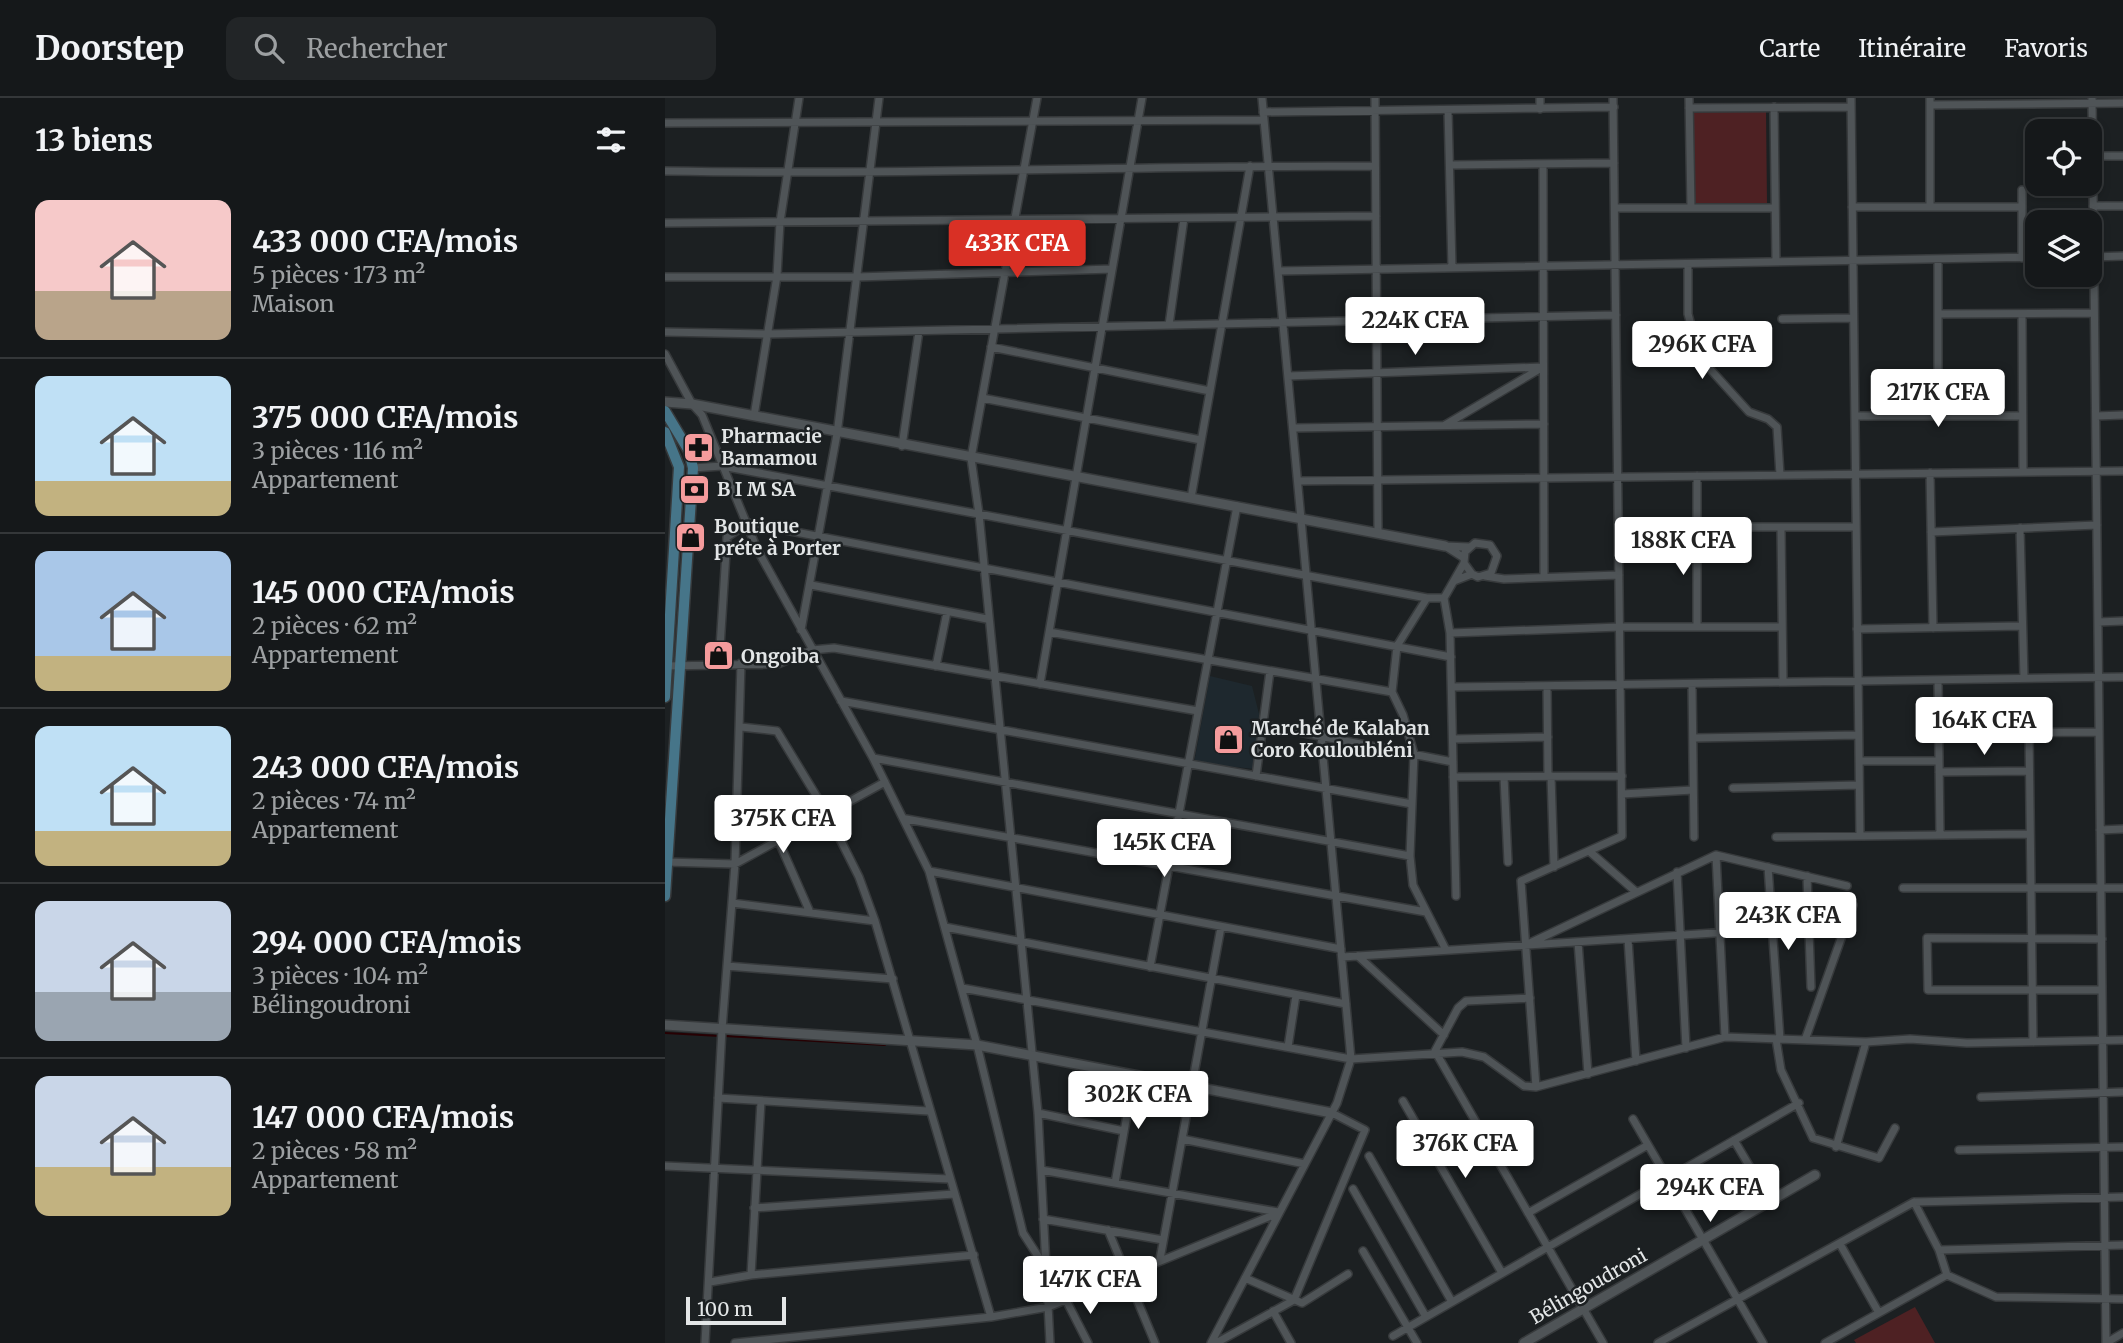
<!DOCTYPE html>
<html lang="fr">
<meta charset="utf-8">
<style>
:root{--surface:#15181a;--page:#222527;--text:#f1f3f6;--muted:#9da0a2;--line:#343739;--accent:#d93025}
body{margin:0;font-family:Merriweather,serif;background:var(--page);color:var(--text);height:100vh;display:flex;flex-direction:column;font-size:26px;white-space:nowrap}
*{box-sizing:border-box;margin:0}
p{font-size:23px;color:var(--muted)}
.icon{flex:none;width:38px;height:38px;fill:none;stroke:currentColor;stroke-width:2;stroke-linecap:round;stroke-linejoin:round}
.map{position:relative;flex:1;overflow:hidden}
.drawer{display:flex;flex-direction:column;background:var(--surface);width:665px}
.drawer>*{flex:none}
.fabs{position:absolute;left:1360px;top:21px;display:grid;gap:14px}
.fabs a{display:grid;place-items:center;width:77px;height:77px;border-radius:14px;background:var(--surface);box-shadow:0 4px 10px #0003,0 0 0 2px var(--line);font-size:35px}
.scale{position:absolute;left:21px;bottom:18px;width:100px;box-sizing:border-box;padding-left:7px;border:4px solid #e3e6e7;border-top:0;font-size:19px;line-height:24px;white-space:nowrap;color:#e3e6e7;-webkit-text-stroke:5px #1c2022;paint-order:stroke}
.price{position:absolute;translate:-50% -60px;padding:0 16px;border-radius:7px;background:#fff;color:#222;font-size:23px;line-height:46px;filter:drop-shadow(0 2px 4px #0008)}
.price::after{content:'';position:absolute;left:50%;top:42px;width:21px;height:16px;margin-left:-10px;background:inherit;clip-path:polygon(0 0,100% 0,50% 100%)}
.price.selected{background:var(--accent);color:#fff}
ul{padding:0;list-style:none}
li{display:flex;align-items:center;gap:21px;height:175px;padding:0 35px}
li+li{border-top:2px solid var(--line)}
li span{display:grid;place-items:center;flex:none;width:196px;height:140px;border-radius:14px;color:#555}
li>.icon{margin-inline-start:auto}
span .icon{width:84px;height:84px;fill:#fffc;stroke-width:1}
li b{font-size:30px}
h2{display:flex;justify-content:space-between;align-items:center;height:84px;padding:0 35px;font-size:30px}
header{display:flex;align-items:center;gap:42px;box-sizing:border-box;height:98px;padding:0 35px;background:var(--surface);border-bottom:2px solid var(--line)}
header strong{font-size:33px}
nav{display:flex;gap:38px;margin-inline-start:auto;font-size:24px}
.search{width:490px;height:63px;background:var(--page);display:flex;align-items:center;gap:18px;box-sizing:border-box;padding:0 24px;border-radius:14px;color:var(--muted);font-size:26px}
main{display:flex;flex:1;min-height:0}
.map>svg:first-child{display:block}
.built{fill:#1e282e}
.pitch{fill:#4e2123}
.lines{fill:none;stroke-linecap:round;stroke-linejoin:round}
.stream{stroke:#270003;stroke-width:2}
.minor-casing{stroke:#373a3c;stroke-width:10}
.tertiary-casing{stroke:#373a3c;stroke-width:12}
.secondary-casing{stroke:#373a3c;stroke-width:13}
.minor{stroke:#4f5457;stroke-width:7}
.tertiary{stroke:#4f5457;stroke-width:9}
.secondary{stroke:#467589;stroke-width:10}
.labels{text-anchor:middle;dominant-baseline:central;stroke-width:5;stroke-linejoin:round;paint-order:stroke}
.poi-label{font-size:19px;font-weight:bold;fill:#e3e6e7;stroke:#1c2022;text-anchor:start}
.street-label{font-size:19px;fill:#e3e6e7;stroke:#1c2022}
</style>
<header>
<strong>Doorstep</strong>
<div class="search"><svg class="icon" aria-label="search" viewBox="0 0 24 24"><circle cx="10" cy="10" r="6"/><path d="M15 15l6 6"/></svg>Rechercher</div>
<nav><a>Carte</a><a>Itinéraire</a><a>Favoris</a></nav>
</header>
<main>
<section class="drawer">
<h2>13 biens<svg class="icon" aria-label="filters" viewBox="0 0 24 24"><path d="M4 7h16M4 17h16"/><circle cx="9" cy="7" r="2"/><circle cx="15" cy="17" r="2"/></svg></h2>
<ul>
<li><span style="background:linear-gradient(#f6c9c9 65%,#b9a48a 0)"><svg class="icon" aria-label="home" viewBox="0 0 24 24"><path d="M3 11l9-7 9 7M6 9v11h12V9"/></svg></span><div><b>433 000 CFA/mois</b><p>5 pièces · 173 m²</p><p>Maison</p></div></li>
<li><span style="background:linear-gradient(#bfe0f5 75%,#c2b280 0)"><svg class="icon" aria-label="home" viewBox="0 0 24 24"><path d="M3 11l9-7 9 7M6 9v11h12V9"/></svg></span><div><b>375 000 CFA/mois</b><p>3 pièces · 116 m²</p><p>Appartement</p></div></li>
<li><span style="background:linear-gradient(#a9c7e8 75%,#c2b280 0)"><svg class="icon" aria-label="home" viewBox="0 0 24 24"><path d="M3 11l9-7 9 7M6 9v11h12V9"/></svg></span><div><b>145 000 CFA/mois</b><p>2 pièces · 62 m²</p><p>Appartement</p></div></li>
<li><span style="background:linear-gradient(#bfe0f5 75%,#c2b280 0)"><svg class="icon" aria-label="home" viewBox="0 0 24 24"><path d="M3 11l9-7 9 7M6 9v11h12V9"/></svg></span><div><b>243 000 CFA/mois</b><p>2 pièces · 74 m²</p><p>Appartement</p></div></li>
<li><span style="background:linear-gradient(#c9d6e8 65%,#9aa5b1 0)"><svg class="icon" aria-label="home" viewBox="0 0 24 24"><path d="M3 11l9-7 9 7M6 9v11h12V9"/></svg></span><div><b>294 000 CFA/mois</b><p>3 pièces · 104 m²</p><p>Bélingoudroni</p></div></li>
<li><span style="background:linear-gradient(#c9d6e8 65%,#c2b280 0)"><svg class="icon" aria-label="home" viewBox="0 0 24 24"><path d="M3 11l9-7 9 7M6 9v11h12V9"/></svg></span><div><b>147 000 CFA/mois</b><p>2 pièces · 58 m²</p><p>Appartement</p></div></li>
</ul>
</section>
<div class="map">
<svg width="1458" height="1245" viewBox="0 0 1458 1245">
<rect width="100%" height="100%" fill="#1c2022"/>
<!-- built -->
<path class="built" d="M545 578 587 588 594 616 590 671 529 665Z"/>
<!-- pitch -->
<path class="pitch" d="M1101 13 1102 105 1029 106 1028 14Z
M1250 1209 1270 1245H1191L1189 1242Z"/>
<g class="lines">
<!-- stream -->
<path class="stream" d="M0 935 55 938
M60 938 220 947"/>
<defs>
<path id="minor" d="M372 0 306 360 314 416 373 1015 385 1245
M710 0 713 434
M875 0V11
M1024 0 1026 110
M1186 0 1195 738
M1265 0V109
M1427 0 1441 1245
M1265 7 1458 5
M1109 9 1111 164
M1024 10 1186 9
M783 12 787 170
M598 14 949 9
M0 25 599 22
M1428 58H1458
M878 66 879 478
M786 67 949 65
M0 73C236 77 474 68 710 68
M1357 92V160
M1428 108H1458
M1187 109H1357
M950 110H1110
M0 125 711 118
M1427 159 1458 158
M1273 161V317
M1023 166V216L1035 260 1084 314 1103 321 1112 329 1115 377
M613 173 1372 159
M0 179H192L447 171
M1273 216 1429 215
M1357 216 1358 374
M1117 221 1188 220
M504 227 519 120
M0 234 102 236 951 217
M326 249 545 293
M0 256 27 306 37 317 92 451 208 660 264 773 312 947 358 1135 378 1166
M623 278 878 269
M317 300 536 342
M89 318 112 178 115 124 134 0
M1190 318H1357
M1431 318 1458 317
M780 327 878 269
M628 330 879 326
M237 348 254 233
M28 370 57 368 762 500
M1265 375 1268 530
M1032 378V429H1191
M633 383 1458 373
M526 400 585 68
M1355 430 1359 580
M1116 431 1118 584
M1266 434 1432 427
M780 448 804 449
M780 448 799 460
M820 478 839 481 954 477
M789 483 807 476 813 479 826 475 832 458 825 447 810 445 800 454 799 465 807 476
M146 487 322 521
M779 500H762L732 548 727 594 738 617 749 656 745 758 748 787 781 852
M1433 524 1458 523
M1032 529V429
M1192 531 1357 528
M136 532 172 336 214 0
M384 534 727 594
M785 535 955 529H1117
M54 565 62 439 83 425 786 559
M0 568 113 566 147 552 169 550 533 613
M271 568 282 514
M1273 582 1275 737
M375 586 477 0
M1027 586 1029 739
M882 588 883 678
M787 589 1458 579
M176 603 747 706
M598 627 788 664
M76 629 112 633 163 717 194 779 210 823 326 1219
M1364 634 1368 944
M1274 635 1434 634
M1028 640 1193 637
M788 641 883 639
M208 660 745 758
M1194 663H1274
M1274 674 1364 673
M591 678 605 573
M886 678 889 769
M788 679 957 678
M839 679 843 764
M1068 690 1194 687
M957 696 1028 692
M241 721 761 814
M1435 732 1458 731
M1111 739 1365 736
M114 744 144 812
M924 753 970 793
M1051 757 1060 939
M1 764 70 766 220 684
M1103 769 1115 941
M264 773 676 851
M1012 774 1021 950
M1142 778 1146 889
M1238 790H1458
M791 798 785 535 779 500 799 465
M67 805 210 823
M280 829 681 906
M963 841 971 963
M1437 841 1262 840 1263 892H1437
M913 844 923 976
M865 845 1051 757 1182 788
M693 858 779 937
M677 859 1144 829
M62 868 228 881
M485 869 572 408
M297 890 686 961 797 954 819 959 859 988 871 989 1060 939 1201 944 1245 941 1302 945 1458 942
M1111 941 1116 972 1148 1040 1214 1060 1230 1030
M1140 942 1188 807
M623 949 631 897
M770 953 938 1245
M770 953 793 910 801 903 865 900
M871 989 856 783 957 738 948 0
M1316 999 1458 994
M53 1000 263 1013
M738 1003 837 1175
M373 1015 459 1033
M968 1021 1098 1245
M517 1041 640 1066
M1069 1042 1105 1103
M1171 1049 1201 944
M1294 1052 1458 1049
M704 1058 787 1204
M0 1068 284 1081
M376 1072 613 1114
M450 1085 469 977
M688 1091 761 1219
M1249 1104 1274 1152 1282 1177 1331 1199 1458 1201
M89 1110 289 1096
M863 1115 983 1047
M378 1121 498 1142
M443 1132 490 1245
M1175 1146 1214 1215
M1274 1152 1458 1147
M698 1153 752 1245
M495 1161 556 829
M86 1177 96 1003
M580 1180 637 1205 683 1176
M45 1184 86 1177 309 1157
M402 1204 423 1245
M608 1213 626 1245
M728 1238 1134 1005
M40 1245 57 931 70 766 76 565
M70 1245 326 1219 383 1209 613 1115
M546 1245 672 1005 686 961 597 0
M551 1245 629 1202 700 1032 667 1015
M993 1245 1249 1104 1458 1099
M1160 1245 1282 1177
M1441 1245 1458 1235"/>
<path id="tertiary" d="M0 304 27 306 780 448
M0 927 312 947 667 1015
M859 1245 1150 1077"/>
<path id="secondary" d="M0 313 24 353 28 370 0 798
M0 334 14 369 0 599"/>
</defs>
<!-- minor casing -->
<use href="#minor" class="minor-casing"/>
<!-- tertiary casing -->
<use href="#tertiary" class="tertiary-casing"/>
<!-- secondary casing -->
<use href="#secondary" class="secondary-casing"/>
<!-- minor -->
<use href="#minor" class="minor"/>
<!-- tertiary -->
<use href="#tertiary" class="tertiary"/>
<!-- secondary -->
<use href="#secondary" class="secondary"/>
</g>
<!-- icons -->
<defs>
<symbol id="pharmacy-square" viewBox="-11 -11 22 22"><rect x="-9" y="-9" width="18" height="18" rx="4" fill="#f59b9c" stroke="#1c2022"/><path d="M-2-6h4v4h4v4h-4v4h-4v-4h-4v-4h4Z" fill="#111"/></symbol>
<symbol id="bank-square" viewBox="-11 -11 22 22"><rect x="-9" y="-9" width="18" height="18" rx="4" fill="#f59b9c" stroke="#1c2022"/><path d="M-6-4H6V4H-6ZM0-2.3a2.3 2.3 0 1 0 0 4.6a2.3 2.3 0 1 0 0-4.6Z" fill="#111"/></symbol>
<symbol id="shop-square" viewBox="-11 -11 22 22"><rect x="-9" y="-9" width="18" height="18" rx="4" fill="#f59b9c" stroke="#1c2022"/><path d="M-5-2.5h2.3a2.7 3.5 0 0 1 5.4 0H5L5.5 6h-11ZM-1.5-2.5h3a1.5 2.3 0 0 0-3 0Z" fill="#111"/></symbol>
</defs>
<g fill-rule="evenodd">
<use href="#pharmacy-square" x="16" y="332" width="35" height="35"/>
<use href="#bank-square" x="12" y="374" width="35" height="35"/>
<use href="#shop-square" x="8" y="422" width="35" height="35"/>
<use href="#shop-square" x="36" y="540" width="35" height="35"/>
<use href="#shop-square" x="546" y="624" width="35" height="35"/>
</g>
<g class="labels">
<!-- poi labels -->
<g class="poi-label">
<text x="56" y="338">Pharmacie<tspan x="56" dy="22">Bamamou</tspan></text>
<text x="52" y="391">B I M SA</text>
<text x="49" y="428">Boutique<tspan x="49" dy="22">préte à Porter</tspan></text>
<text x="76" y="558">Ongoiba</text>
<text x="586" y="630">Marché de Kalaban<tspan x="586" dy="22">Coro Kouloubléni</tspan></text>
</g>
<!-- street labels -->
<g class="street-label">
<text transform="translate(923 1188) rotate(-30)">Bélingoudroni</text>
</g>
</g>
</svg>
<div class="fabs">
<a><svg class="icon" aria-label="locate" viewBox="0 0 24 24"><circle cx="12" cy="12" r="6"/><path d="M12 2v4M12 18v4M2 12h4M18 12h4"/></svg></a>
<a><svg class="icon" aria-label="layers" viewBox="0 0 24 24"><path d="M12 4l9 5-9 5-9-5zM3 14l9 5 9-5"/></svg></a>
</div>
<div class="scale">100 m</div>
<b class="price selected" style="left:352px;top:182px">433K CFA</b>
<b class="price" style="left:750px;top:259px">224K CFA</b>
<b class="price" style="left:1037px;top:283px">296K CFA</b>
<b class="price" style="left:1273px;top:331px">217K CFA</b>
<b class="price" style="left:1018px;top:479px">188K CFA</b>
<b class="price" style="left:1319px;top:659px">164K CFA</b>
<b class="price" style="left:118px;top:757px">375K CFA</b>
<b class="price" style="left:499px;top:781px">145K CFA</b>
<b class="price" style="left:1123px;top:854px">243K CFA</b>
<b class="price" style="left:473px;top:1033px">302K CFA</b>
<b class="price" style="left:800px;top:1082px">376K CFA</b>
<b class="price" style="left:1045px;top:1126px">294K CFA</b>
<b class="price" style="left:425px;top:1218px">147K CFA</b>
</div>
</main>
